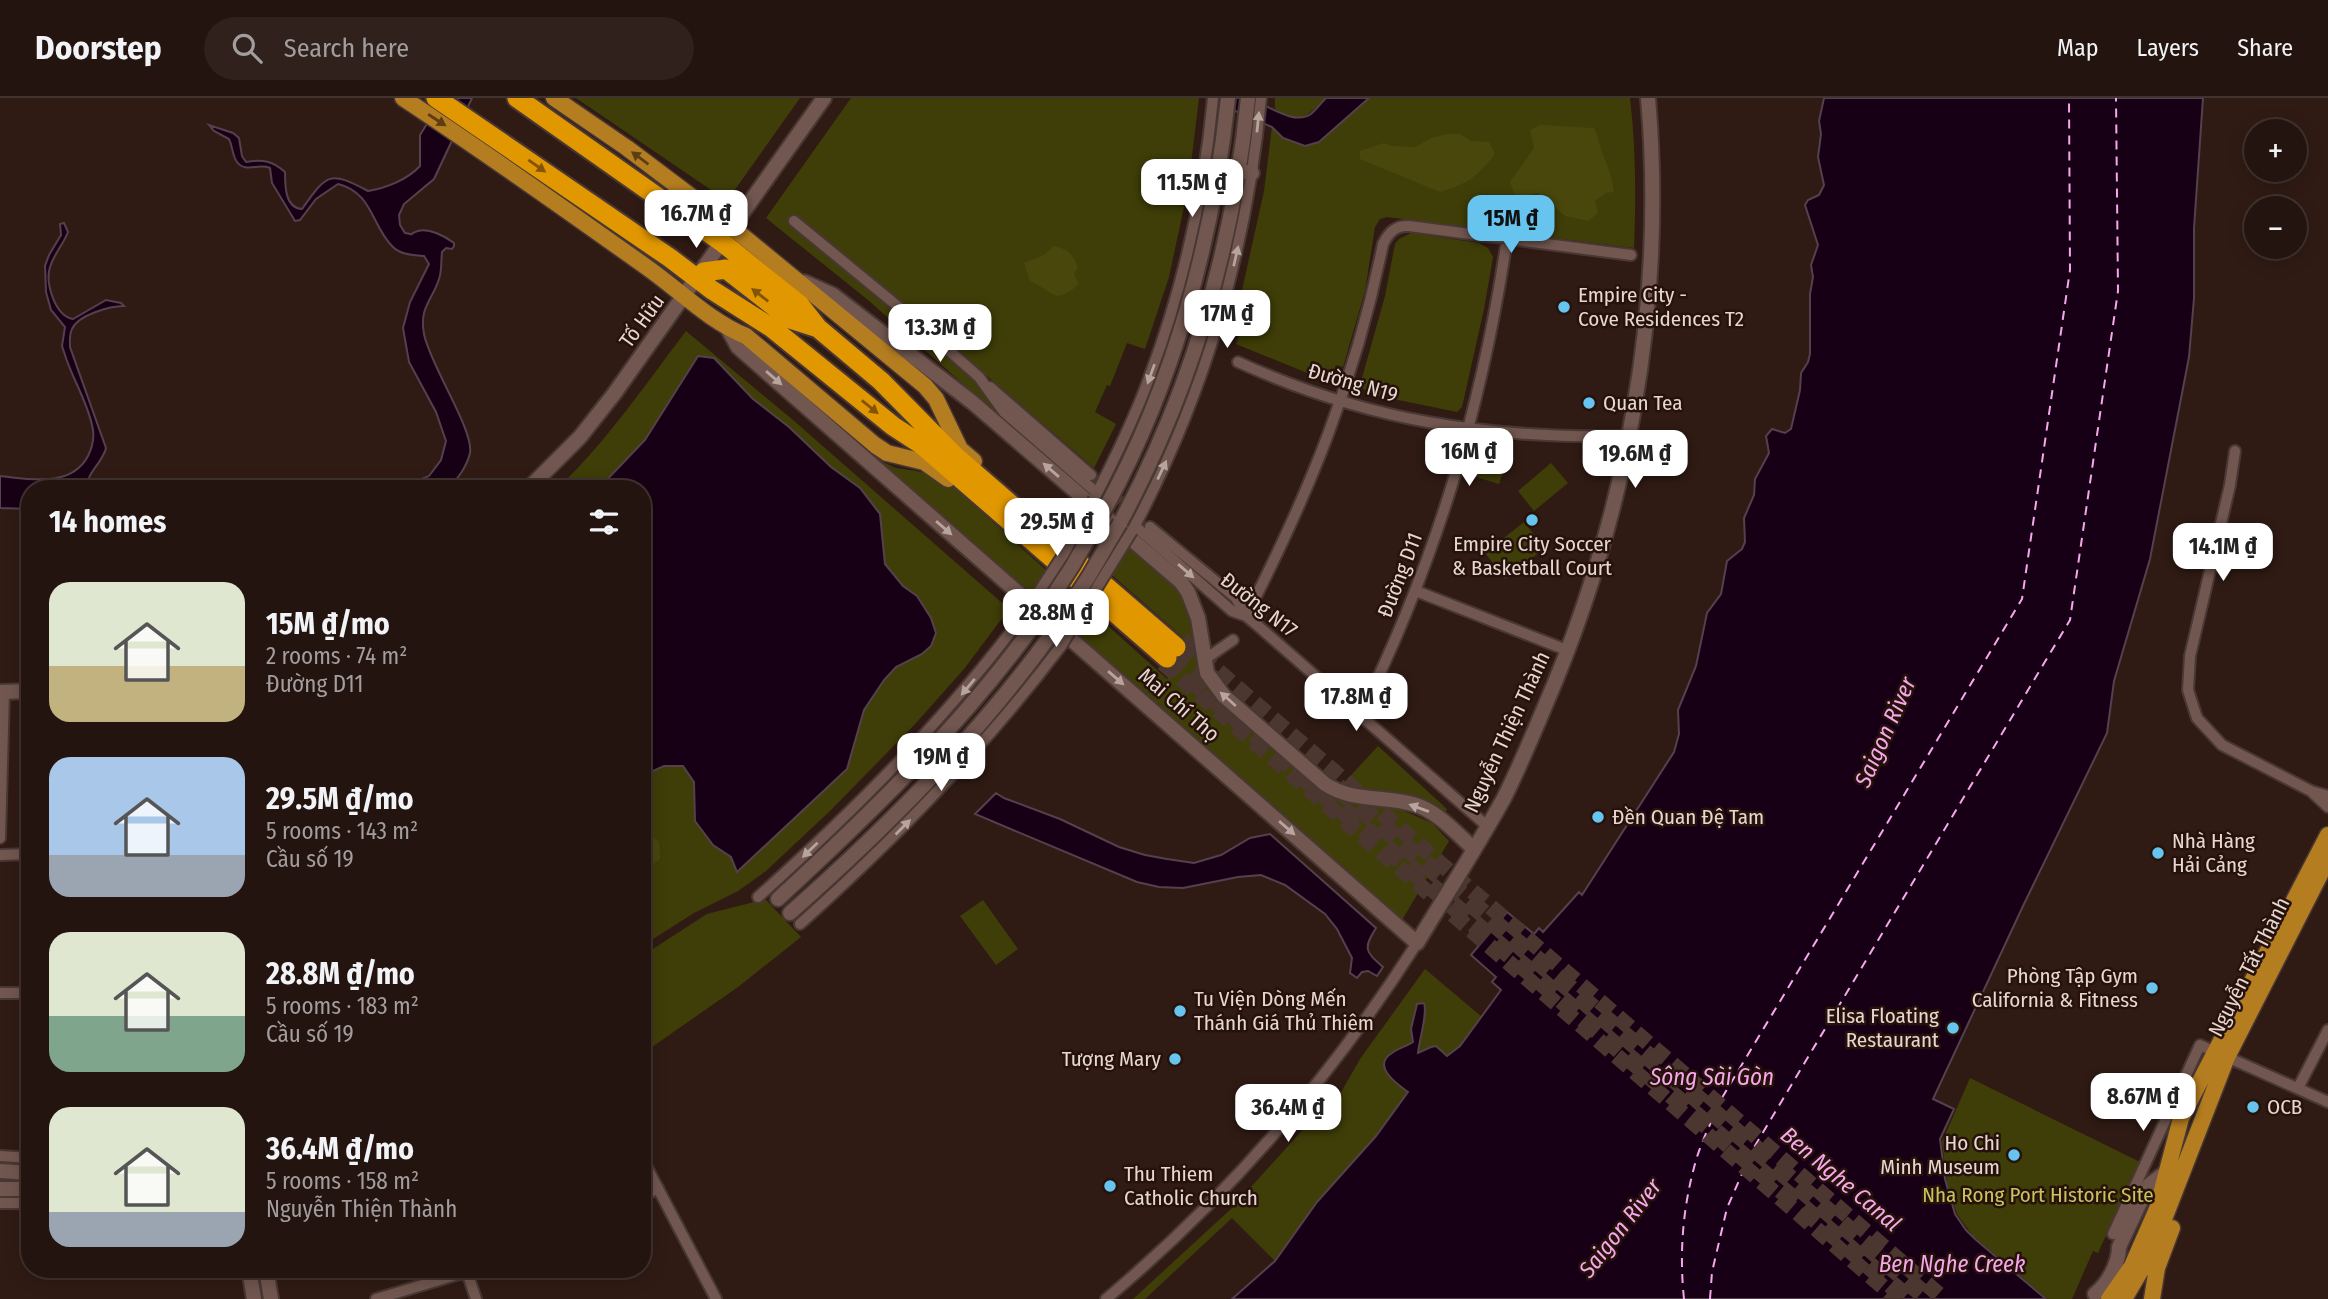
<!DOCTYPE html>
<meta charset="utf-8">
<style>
:root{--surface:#24140f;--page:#30211d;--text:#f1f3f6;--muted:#a39e9e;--line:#41332f;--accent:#66c4ef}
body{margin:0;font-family:"Fira Sans Condensed",sans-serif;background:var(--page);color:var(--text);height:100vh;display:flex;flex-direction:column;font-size:26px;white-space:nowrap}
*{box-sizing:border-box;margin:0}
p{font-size:23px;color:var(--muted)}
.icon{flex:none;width:38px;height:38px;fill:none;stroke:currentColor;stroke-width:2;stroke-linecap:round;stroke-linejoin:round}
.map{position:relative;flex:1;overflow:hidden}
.panel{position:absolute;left:21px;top:382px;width:630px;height:798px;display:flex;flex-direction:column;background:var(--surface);border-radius:28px;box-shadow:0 4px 18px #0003,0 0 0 2px var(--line)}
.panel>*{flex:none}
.tools{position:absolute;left:2244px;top:21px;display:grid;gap:14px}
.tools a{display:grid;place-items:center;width:63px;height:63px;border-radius:50%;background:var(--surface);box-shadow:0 4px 18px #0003,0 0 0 2px var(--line);font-size:35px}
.price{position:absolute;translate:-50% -60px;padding:0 16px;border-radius:14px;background:#fff;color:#222;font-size:23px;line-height:46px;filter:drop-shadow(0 2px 4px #0008)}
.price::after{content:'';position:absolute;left:50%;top:42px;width:21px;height:16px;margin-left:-10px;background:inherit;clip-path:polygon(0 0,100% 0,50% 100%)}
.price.selected{background:var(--accent);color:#111}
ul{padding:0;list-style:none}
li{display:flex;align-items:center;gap:21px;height:175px;padding:0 28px}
li span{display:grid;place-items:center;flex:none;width:196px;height:140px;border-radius:21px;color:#555}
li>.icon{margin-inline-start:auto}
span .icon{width:84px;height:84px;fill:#fffc;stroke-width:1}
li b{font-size:30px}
h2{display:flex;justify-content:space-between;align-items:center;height:84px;padding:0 28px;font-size:30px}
header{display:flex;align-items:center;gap:42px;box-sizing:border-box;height:98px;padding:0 35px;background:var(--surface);border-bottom:2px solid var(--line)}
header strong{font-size:33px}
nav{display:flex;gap:38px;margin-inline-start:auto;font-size:24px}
.search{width:490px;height:63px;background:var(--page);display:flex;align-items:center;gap:18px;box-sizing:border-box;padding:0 24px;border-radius:38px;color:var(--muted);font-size:26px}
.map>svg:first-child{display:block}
.green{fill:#3f3e08}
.forest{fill:#49470b}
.water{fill:#170015;stroke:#55404d;stroke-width:2}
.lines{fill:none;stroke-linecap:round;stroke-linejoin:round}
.ferry{stroke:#f7a8ec;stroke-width:2;stroke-dasharray:9 7;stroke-linecap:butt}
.street-tunnel{stroke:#4b3730;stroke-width:10;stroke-dasharray:10 5;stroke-linecap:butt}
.primary-tunnel{stroke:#4b3730;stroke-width:16;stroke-dasharray:16 8;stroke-linecap:butt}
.highway-tunnel{stroke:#4b3730;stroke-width:19;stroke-dasharray:19 10;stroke-linecap:butt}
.street-casing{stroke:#493734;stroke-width:14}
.secondary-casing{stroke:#493734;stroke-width:18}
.primary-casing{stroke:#493734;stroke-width:19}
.highway-casing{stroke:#493734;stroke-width:23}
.street{stroke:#71574f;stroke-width:10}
.secondary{stroke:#71574f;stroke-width:14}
.primary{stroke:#b47d20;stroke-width:16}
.highway{stroke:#e19700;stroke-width:19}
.street-bridge-casing{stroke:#493734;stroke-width:14;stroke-linecap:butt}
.secondary-bridge-casing{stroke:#493734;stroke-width:18;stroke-linecap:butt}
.street-bridge{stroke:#71574f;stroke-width:10}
.secondary-bridge{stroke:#71574f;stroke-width:14}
.oneway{fill:#5f3d13}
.oneway2{fill:#b7a49d}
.oneway3{fill:#845406}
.poi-dot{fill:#66c4ef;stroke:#26120b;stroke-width:2.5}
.labels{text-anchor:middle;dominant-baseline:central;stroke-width:5;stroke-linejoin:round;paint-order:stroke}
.poi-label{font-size:21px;fill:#e6d7d1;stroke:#26120b;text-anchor:start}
.street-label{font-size:21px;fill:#e6d7d1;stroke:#26120b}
.park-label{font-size:21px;fill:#c6c45c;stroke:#26120b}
.water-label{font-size:23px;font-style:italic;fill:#f7a8ec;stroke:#26120b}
</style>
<header>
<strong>Doorstep</strong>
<div class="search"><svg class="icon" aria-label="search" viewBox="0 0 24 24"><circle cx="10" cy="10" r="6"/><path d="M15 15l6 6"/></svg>Search here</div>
<nav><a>Map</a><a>Layers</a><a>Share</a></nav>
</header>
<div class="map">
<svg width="2328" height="1201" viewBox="0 0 2328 1201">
<rect width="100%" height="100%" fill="#301b14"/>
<!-- green -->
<path class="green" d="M576 0H800L734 93 727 99 720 98Z
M851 0H1199L1188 90 1169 179 1145 251 1127 245 1110 288 1107 287 1095 314 1116 326 1094 370 1005 293 794 119 977 281 997 308 996 315 868 202 766 120Z
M1275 0H1326C1306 19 1300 28 1275 11Z
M1369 0H1630C1636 50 1636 99 1634 150L1387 119 1380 121 1375 129 1365 193 1343 269 1336 267 1332 277 1322 281 1236 246 1243 227 1235 224 1264 93 1272 29C1316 73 1334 23 1369 0Z
M1411 135 1479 145 1488 150 1493 159 1484 211 1462 309 1457 314 1369 296 1360 287 1385 198 1395 146 1399 141Z
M686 233 793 322 1009 511 964 571 916 625 831 712 766 773 738 793 694 815 642 848V678L664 668 683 667 694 684 695 723 713 747 731 759 737 774 847 671 864 612 884 582 896 569 922 556 917 498 903 488 885 466 880 416 860 390 831 369 753 301 714 260 698 258 645 342 599 390H558C607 343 645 287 686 233Z
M1484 353 1509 356 1499 386 1476 379Z
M876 361 896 370 916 373 944 380 1167 581 1195 550 1096 463 1117 438 1168 480 1191 510 1202 579 1328 694 1343 702 1355 706 1397 710 1432 725 1449 743 1402 822 1086 548Z
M1551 365 1568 385 1534 413 1518 393Z
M1524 424 1545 450 1505 481 1485 455Z
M1378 648 1447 711 1444 718 1362 696 1342 687Z
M762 802H766L801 839 738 889 642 956V858L707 816Z
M983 802 1018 851 996 867 960 818Z
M1425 871 1482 919 1460 948 1408 994 1376 1038 1317 1104 1275 1163 1232 1120 1145 1201H1133L1231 1111 1317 1016 1339 998 1360 961Z
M1970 980 2140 1064 2098 1155 2093 1153 2072 1201H2048L1973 1138 1957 1116 1947 1085 1942 1044Z"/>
<!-- forest -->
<path class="forest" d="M1540 27 1594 30C1599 40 1600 49 1604 59 1609 71 1612 80 1614 94L1606 95 1595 103 1598 115 1588 123 1565 118 1538 95 1524 98 1514 96 1510 84 1534 50 1530 32Z
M1447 36H1460L1471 43 1489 44 1495 56C1475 81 1470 84 1440 94L1360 61V53L1384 45 1391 48 1415 49 1432 40Z
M1054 148C1069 151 1072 156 1078 169L1074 176 1079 186C1053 208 1055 194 1030 183L1024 165 1044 157Z
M642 732 646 733 659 744 660 761 646 772 653 809 642 815Z"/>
<!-- water -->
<path class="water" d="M443 0H472L434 81 404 106 399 117 400 127 405 135C417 137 406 137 418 133 429 130 445 138 454 145V148L452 151 446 150 442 154C441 162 442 173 439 181 432 203 419 209 424 236 430 267 474 332 470 355 467 368 457 383 447 390H390L415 384 429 378 441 362 446 343 436 314 409 264 403 230 410 204 429 166 424 158C413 157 400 157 392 148 372 128 372 94 338 86L316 101 300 122 295 123 272 85 270 70C259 65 245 75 237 64 232 57 233 49 229 41L214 33 209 27 233 35 239 40 242 58 246 64C263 61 273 63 285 74 285 88 285 110 302 111 327 76 329 72 368 93 386 90 407 82 420 68V37Z
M1206 0C1218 0 1232 0 1245 0 1264 3 1292 29 1311 16 1316 12 1321 5 1326 0H1369L1319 44 1305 48 1283 40 1272 29Z
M1824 0H2203L2194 130V200L2189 259 2150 461 2114 583 2107 635 2023 808 1933 1001 1954 1011 1940 1041 1945 1081 1955 1116 1966 1132 1975 1141 2046 1201H1232L1275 1163 1317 1104 1376 1038 1408 994C1397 986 1371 968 1392 955 1399 950 1407 948 1413 944L1411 931 1417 906 1424 905C1428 916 1419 942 1418 955L1431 949 1436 948 1447 958 1460 948 1501 892 1492 884 1496 879 1471 857 1507 814 1534 836 1539 830 1543 834 1579 794 1582 797 1674 654 1679 636 1678 612 1696 568 1707 515 1721 496 1727 463 1742 451 1745 444 1744 420 1754 397 1755 381 1769 355 1766 338 1772 331 1785 335 1791 331 1800 292 1801 275 1808 264 1810 256V196L1813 179 1811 167 1818 147 1805 107 1808 102 1819 97 1824 87 1818 59 1821 36 1819 23Z
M64 125 68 134C63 147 54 156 50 169 45 185 55 218 73 221L106 202 121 205 124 208C110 208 78 217 72 231 69 237 70 243 70 249L106 350C102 366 87 373 87 390H30V411L0 410V378C30 381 71 390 88 358 93 348 95 338 92 327 87 303 72 280 65 257L62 248 65 229 51 212 46 194 45 168 49 157 61 137 60 126Z
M698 258 714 260 753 301 789 329 831 369 860 390 880 416 885 466 903 488 917 498 931 520 936 535 931 548 922 556 896 569 884 582 864 612 847 671 737 774 731 759 713 747 695 723 694 684 683 668H664L642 678V390H599L645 342Z
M996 695 1004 700 1060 721 1119 749 1145 757 1167 761 1194 765 1221 757 1250 740 1270 736 1376 830C1363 851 1365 853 1383 869L1377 878 1368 873 1362 874 1357 880 1350 875 1352 860 1337 831 1325 816 1285 787 1261 777 1238 779 1183 790 1159 789 1137 784 975 716Z"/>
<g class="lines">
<!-- ferry -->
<path class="ferry" d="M1684 1201C1679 1153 1683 1106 1697 1059 1703 1040 1713 1021 1720 1003L2022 501 2070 172 2069 0
M1710 1201 1712 1174 1727 1110 1753 1051 2070 522 2118 193 2116 0"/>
<!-- street-tunnel -->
<path class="street-tunnel" d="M1091 377 1150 429"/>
<!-- primary-tunnel -->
<path class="primary-tunnel" d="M1182 542 1944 1201
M1163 565 1897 1201"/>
<!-- highway-tunnel -->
<path class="highway-tunnel" d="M1176 549 1219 587
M1167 560 1908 1201
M1337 689 1929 1201"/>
<defs>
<path id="street" d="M794 123 912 220 979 279 1004 314 1097 395
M1238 264C1367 323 1488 341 1629 338
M990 289 1091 377
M2235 353 2230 387 2190 558 2188 592 2197 620 2222 647 2311 693 2328 698
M1094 401C1114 362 1134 322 1149 280 1183 190 1204 96 1213 0
M1135 428 1232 513 1246 518 1257 527 1487 728
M1150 429 1236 500 1246 518
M1132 433C1204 300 1247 152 1261 0
M1416 493 1569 553
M1246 518C1309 396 1356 280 1383 146 1389 134 1396 127 1409 128L1631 157
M1204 562 1233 542
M1360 617C1436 464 1482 309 1507 141
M2313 695 2328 709
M0 740 4 594
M0 757 30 756
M758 799C855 712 947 620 1025 515
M800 826C895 741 984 650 1061 548
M0 895H30
M2227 959 2328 1004
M2298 990 2328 932
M0 1058 30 1060
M642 1060 716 1201
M642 1099 658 1090
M0 1105H30
M2113 1136 2200 947 2215 954
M466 1171 476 1201
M376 1201 476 1171
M1106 1201C1229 1098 1331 980 1417 845"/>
<path id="secondary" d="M1205 68 1252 75
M804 184 833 197 972 304 1181 484 1188 494 1198 520 1207 575 1224 598 1325 686C1354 705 1385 697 1416 707 1438 714 1456 735 1473 750
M728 231 738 249 1417 845C1446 797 1477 749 1504 700 1519 670 1532 639 1545 608 1627 418 1666 207 1648 0
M529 390 580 339 614 296 824 0
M1105 411C1174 285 1213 142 1228 0
M1120 425C1191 293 1233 148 1248 0
M0 594 30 593
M778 801C871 715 962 627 1036 524
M790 815C885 731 975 641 1050 538
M0 1073 30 1075
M0 1091H30
M249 1171 254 1201
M266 1171 271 1201
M2095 1196C2108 1186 2119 1165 2119 1149L2145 1094 2149 1087 2165 1075"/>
<path id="primary" d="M403 0C485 54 565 111 645 168 678 191 709 223 746 238L875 347 887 355 924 364 948 381
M554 0 627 50 733 130 925 288 936 301 960 351 974 363
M2109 1201 2132 1168 2157 1111 2181 1020 2328 737
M2124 1201 2150 1157 2227 959 2328 761
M2152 1201 2157 1170 2172 1130"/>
<path id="highway" d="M436 0 670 160 712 192 772 230 893 328 922 347 1167 560
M517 0 723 145 800 207 818 230 881 283 955 358 1176 549
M697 180 704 174 726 171 790 221 818 230"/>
</defs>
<!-- street casing -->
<use href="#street" class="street-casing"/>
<!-- secondary casing -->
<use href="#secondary" class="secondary-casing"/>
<!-- primary casing -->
<use href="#primary" class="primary-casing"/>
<!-- highway casing -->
<use href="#highway" class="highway-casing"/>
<!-- street -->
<use href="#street" class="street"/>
<!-- secondary -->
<use href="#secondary" class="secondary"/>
<!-- primary -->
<use href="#primary" class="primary"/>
<!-- highway -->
<use href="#highway" class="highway"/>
<defs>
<path id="street-bridge" d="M1025 515 1063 457 1094 401
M1061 548 1132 433"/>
<path id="secondary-bridge" d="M1036 524 1073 467 1105 411
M1050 538 1089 478 1120 425"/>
</defs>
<!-- street-bridge casing -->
<use href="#street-bridge" class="street-bridge-casing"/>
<!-- secondary-bridge casing -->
<use href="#secondary-bridge" class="secondary-bridge-casing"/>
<!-- street-bridge -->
<use href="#street-bridge" class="street-bridge"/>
<!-- secondary-bridge -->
<use href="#secondary-bridge" class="secondary-bridge"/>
</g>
<!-- one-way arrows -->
<defs><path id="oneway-solid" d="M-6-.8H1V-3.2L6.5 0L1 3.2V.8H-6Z" transform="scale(1.75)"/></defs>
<g class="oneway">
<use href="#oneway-solid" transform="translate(437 22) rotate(33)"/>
<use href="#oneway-solid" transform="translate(640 60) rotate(-143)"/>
</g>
<g class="oneway2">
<use href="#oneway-solid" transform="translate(1258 24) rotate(-84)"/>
<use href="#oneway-solid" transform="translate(1236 158) rotate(-77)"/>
<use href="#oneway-solid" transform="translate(1151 276) rotate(110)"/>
<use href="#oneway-solid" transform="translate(774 280) rotate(41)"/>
<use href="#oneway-solid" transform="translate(1051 372) rotate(-139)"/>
<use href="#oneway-solid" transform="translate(1162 372) rotate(-65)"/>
<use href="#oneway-solid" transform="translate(944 430) rotate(41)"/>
<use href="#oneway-solid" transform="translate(1186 473) rotate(41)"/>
<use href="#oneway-solid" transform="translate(1116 580) rotate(41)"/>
<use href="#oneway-solid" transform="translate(968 589) rotate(130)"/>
<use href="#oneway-solid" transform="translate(1228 601) rotate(-138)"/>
<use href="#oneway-solid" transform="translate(1419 710) rotate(-160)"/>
<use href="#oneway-solid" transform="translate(903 729) rotate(-45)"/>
<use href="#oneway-solid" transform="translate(1287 730) rotate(41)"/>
<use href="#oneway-solid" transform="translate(810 752) rotate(136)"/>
</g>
<g class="oneway3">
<use href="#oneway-solid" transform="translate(537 68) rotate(35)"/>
<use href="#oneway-solid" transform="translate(760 197) rotate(-142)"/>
<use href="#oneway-solid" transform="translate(870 309) rotate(39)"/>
</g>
<!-- markers -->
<g class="poi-dot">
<circle cx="1564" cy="209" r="7"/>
<circle cx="1589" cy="305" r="7"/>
<circle cx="1532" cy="422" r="7"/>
<circle cx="1598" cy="719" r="7"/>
<circle cx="2158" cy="755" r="7"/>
<circle cx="2152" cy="890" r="7"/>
<circle cx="1180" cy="913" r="7"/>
<circle cx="1953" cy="930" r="7"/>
<circle cx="1175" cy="961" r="7"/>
<circle cx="2253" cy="1009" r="7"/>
<circle cx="2014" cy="1057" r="7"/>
<circle cx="1110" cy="1088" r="7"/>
</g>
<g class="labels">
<!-- poi labels -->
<g class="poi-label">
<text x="1578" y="197">Empire City -<tspan x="1578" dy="24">Cove Residences T2</tspan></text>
<text x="1603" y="305">Quan Tea</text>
<text x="1532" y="446" text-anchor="middle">Empire City Soccer<tspan x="1532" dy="24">&amp; Basketball Court</tspan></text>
<text x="1612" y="719">Đền Quan Đệ Tam</text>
<text x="2172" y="743">Nhà Hàng<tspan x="2172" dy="24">Hải Cảng</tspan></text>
<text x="2138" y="878" text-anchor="end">Phòng Tập Gym<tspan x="2138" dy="24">California &amp; Fitness</tspan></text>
<text x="1194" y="901">Tu Viện Dòng Mến<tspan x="1194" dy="24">Thánh Giá Thủ Thiêm</tspan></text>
<text x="1939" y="918" text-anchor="end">Elisa Floating<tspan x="1939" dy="24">Restaurant</tspan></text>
<text x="1161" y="961" text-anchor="end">Tượng Mary</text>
<text x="2267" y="1009">OCB</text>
<text x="2000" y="1045" text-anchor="end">Ho Chi<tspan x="2000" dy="24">Minh Museum</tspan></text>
<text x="1124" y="1076">Thu Thiem<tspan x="1124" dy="24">Catholic Church</tspan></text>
</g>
<!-- street labels -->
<g class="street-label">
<text transform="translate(642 223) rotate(-54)">Tố Hữu</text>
<text transform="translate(1353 285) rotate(16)">Đường N19</text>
<text transform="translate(1400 477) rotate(-69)">Đường D11</text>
<text transform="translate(1259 507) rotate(38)">Đường N17</text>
<text transform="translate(1179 607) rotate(41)">Mai Chí Thọ</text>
<text transform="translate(1507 634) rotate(-65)">Nguyễn Thiện Thành</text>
<text transform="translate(2249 869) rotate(-63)">Nguyễn Tất Thành</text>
</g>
<!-- park labels -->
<g class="park-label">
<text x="2038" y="1097">Nha Rong Port Historic Site</text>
</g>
<!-- water labels -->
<g class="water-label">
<text transform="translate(1885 634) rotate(-66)">Saigon River</text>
<text x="1712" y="979">Sông Sài Gòn</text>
<text transform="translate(1841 1081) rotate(40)">Ben Nghe Canal</text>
<text transform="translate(1620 1130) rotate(-52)">Saigon River</text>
<text x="1952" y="1166">Ben Nghe Creek</text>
</g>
</g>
</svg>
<div class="tools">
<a>+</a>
<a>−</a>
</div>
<b class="price" style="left:1192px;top:121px">11.5M ₫</b>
<b class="price" style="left:696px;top:152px">16.7M ₫</b>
<b class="price selected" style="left:1511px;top:157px">15M ₫</b>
<b class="price" style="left:1227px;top:252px">17M ₫</b>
<b class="price" style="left:940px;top:266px">13.3M ₫</b>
<b class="price" style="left:1469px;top:390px">16M ₫</b>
<b class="price" style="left:1635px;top:392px">19.6M ₫</b>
<b class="price" style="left:1057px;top:460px">29.5M ₫</b>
<b class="price" style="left:2223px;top:485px">14.1M ₫</b>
<b class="price" style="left:1056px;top:551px">28.8M ₫</b>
<b class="price" style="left:1356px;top:635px">17.8M ₫</b>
<b class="price" style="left:941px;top:695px">19M ₫</b>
<b class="price" style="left:2143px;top:1035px">8.67M ₫</b>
<b class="price" style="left:1288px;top:1046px">36.4M ₫</b>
<section class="panel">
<h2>14 homes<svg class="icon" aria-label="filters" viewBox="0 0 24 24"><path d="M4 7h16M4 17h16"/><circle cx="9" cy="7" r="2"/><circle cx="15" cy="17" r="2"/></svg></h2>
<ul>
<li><span style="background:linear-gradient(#dfe7d0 60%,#c2b280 0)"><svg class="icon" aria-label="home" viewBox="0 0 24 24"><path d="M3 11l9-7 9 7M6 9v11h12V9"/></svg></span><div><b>15M ₫/mo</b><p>2 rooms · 74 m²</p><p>Đường D11</p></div></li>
<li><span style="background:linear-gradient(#a9c7e8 70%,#9aa5b1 0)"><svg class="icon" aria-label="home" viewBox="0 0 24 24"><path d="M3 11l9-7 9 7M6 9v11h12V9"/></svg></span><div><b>29.5M ₫/mo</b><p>5 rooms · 143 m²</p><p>Cầu số 19</p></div></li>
<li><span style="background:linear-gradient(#dfe7d0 60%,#7fa58c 0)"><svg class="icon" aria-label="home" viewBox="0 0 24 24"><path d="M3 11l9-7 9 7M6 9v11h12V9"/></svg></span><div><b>28.8M ₫/mo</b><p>5 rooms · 183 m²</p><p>Cầu số 19</p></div></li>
<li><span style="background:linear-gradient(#dfe7d0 75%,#9aa5b1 0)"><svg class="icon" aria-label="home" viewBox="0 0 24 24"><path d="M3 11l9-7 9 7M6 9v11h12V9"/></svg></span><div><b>36.4M ₫/mo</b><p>5 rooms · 158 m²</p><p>Nguyễn Thiện Thành</p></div></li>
</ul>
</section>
</div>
